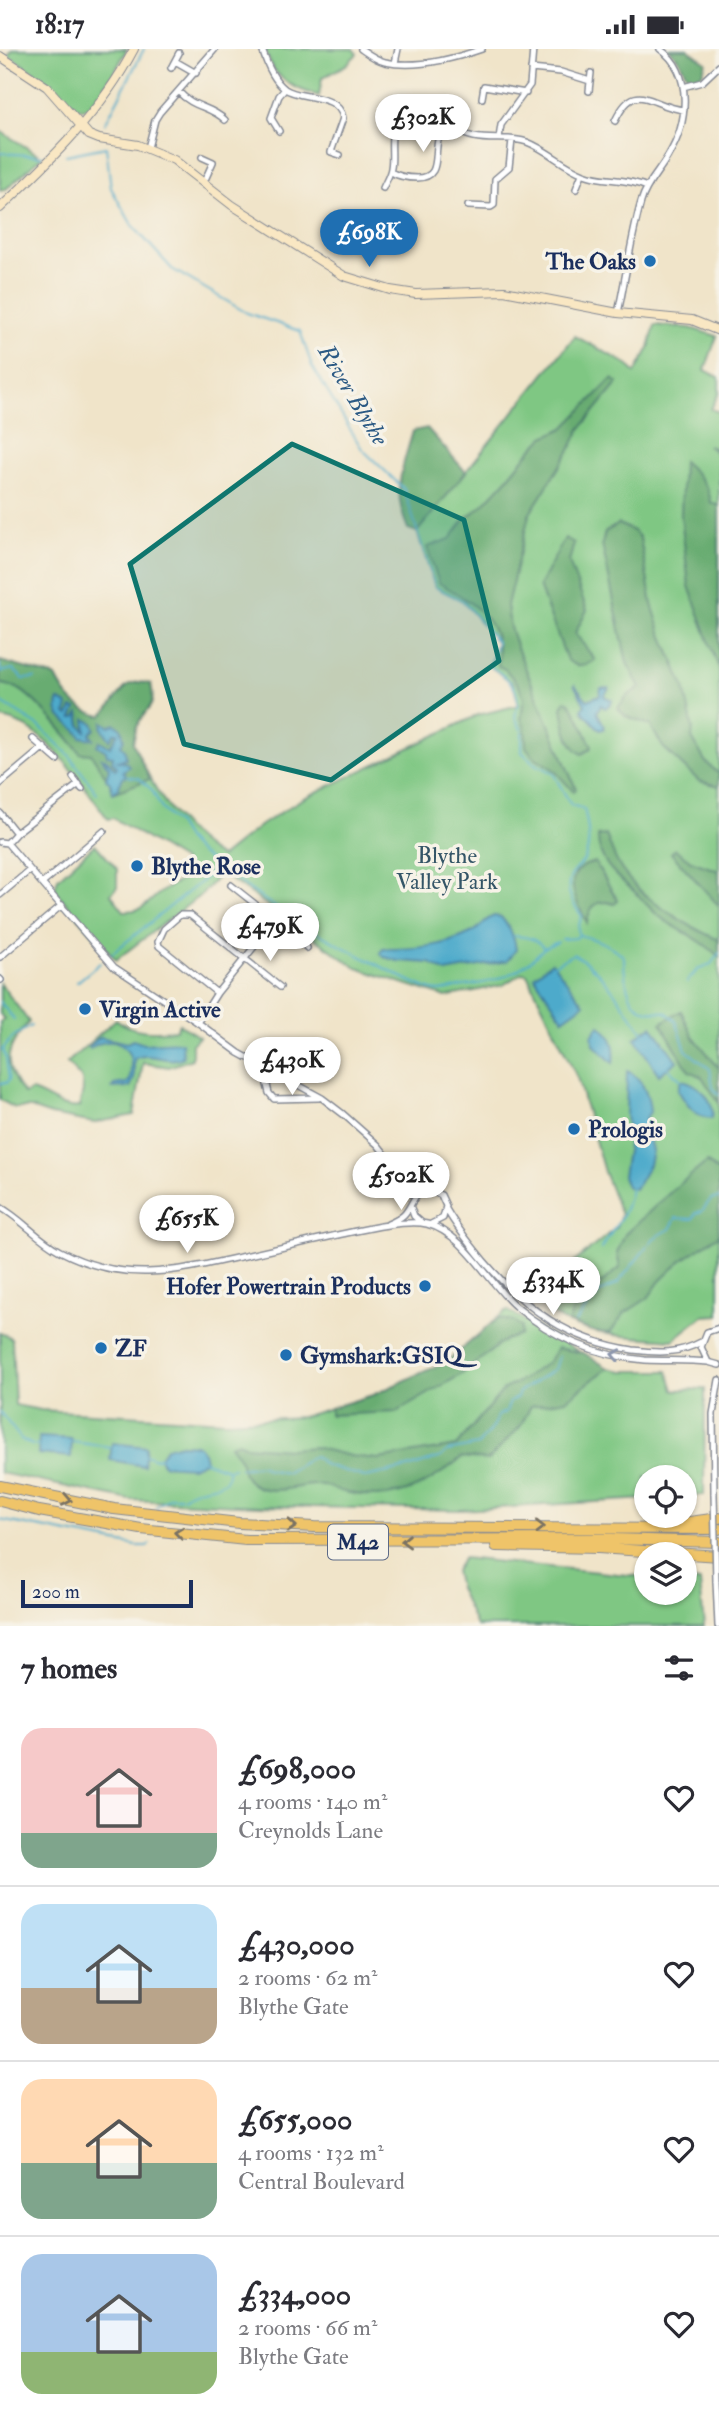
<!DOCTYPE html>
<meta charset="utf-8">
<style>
:root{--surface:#fff;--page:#f7f7f7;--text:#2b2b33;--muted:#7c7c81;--line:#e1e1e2;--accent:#1f6fb2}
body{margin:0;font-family:"IM FELL Double Pica",serif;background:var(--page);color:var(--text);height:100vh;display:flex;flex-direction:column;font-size:26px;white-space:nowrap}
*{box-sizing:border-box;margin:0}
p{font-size:23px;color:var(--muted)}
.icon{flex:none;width:38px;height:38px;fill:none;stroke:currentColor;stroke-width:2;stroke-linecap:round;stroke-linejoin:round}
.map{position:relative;height:1577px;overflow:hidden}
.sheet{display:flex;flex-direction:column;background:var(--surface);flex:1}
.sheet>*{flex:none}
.fabs{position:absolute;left:634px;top:1416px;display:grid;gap:14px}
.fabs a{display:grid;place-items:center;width:63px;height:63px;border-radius:50%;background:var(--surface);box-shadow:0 2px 5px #0004;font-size:35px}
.scale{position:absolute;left:21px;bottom:18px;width:172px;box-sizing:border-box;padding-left:7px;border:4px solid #1b2f5e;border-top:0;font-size:19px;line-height:24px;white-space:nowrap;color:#1b2f5e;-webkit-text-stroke:5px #f7f3e8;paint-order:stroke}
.price{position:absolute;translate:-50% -60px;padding:0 16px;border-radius:24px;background:#fff;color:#222;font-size:23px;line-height:46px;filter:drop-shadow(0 2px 4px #0008)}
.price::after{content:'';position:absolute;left:50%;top:42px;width:21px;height:16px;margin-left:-10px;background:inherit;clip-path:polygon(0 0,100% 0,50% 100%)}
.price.current{background:var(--accent);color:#fff}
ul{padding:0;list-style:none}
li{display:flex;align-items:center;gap:21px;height:175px;padding:0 21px}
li+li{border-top:2px solid var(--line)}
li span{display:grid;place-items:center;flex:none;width:196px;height:140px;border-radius:21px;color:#555}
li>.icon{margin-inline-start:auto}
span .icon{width:84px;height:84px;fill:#fffc;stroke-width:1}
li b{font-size:30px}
h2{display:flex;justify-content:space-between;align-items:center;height:84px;padding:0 21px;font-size:30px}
.status{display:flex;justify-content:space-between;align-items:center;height:49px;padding:0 35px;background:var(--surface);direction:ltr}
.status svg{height:19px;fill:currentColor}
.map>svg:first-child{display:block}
.green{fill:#7fc783;stroke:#4d7b70;stroke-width:2}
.forest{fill:#67ac71;stroke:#416e68;stroke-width:2}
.water{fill:#4daacb;stroke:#346c94;stroke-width:2}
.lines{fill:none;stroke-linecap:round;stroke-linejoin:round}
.stream{stroke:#4daacb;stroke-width:2}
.street-casing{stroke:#868a94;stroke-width:8}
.secondary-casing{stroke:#868a94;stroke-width:10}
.highway-casing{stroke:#868a94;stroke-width:12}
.street{stroke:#fff;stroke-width:5}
.secondary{stroke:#f9e7c3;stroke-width:8}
.highway{stroke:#efc469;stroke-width:10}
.street-bridge-casing{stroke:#868a94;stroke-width:8;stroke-linecap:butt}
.street-bridge{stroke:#fff;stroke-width:5}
.oneway{stroke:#8d97ae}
.oneway2{stroke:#7a7263}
.marked{fill:#0f766e;fill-opacity:0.2;stroke:#0f766e;stroke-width:5;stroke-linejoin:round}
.poi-dot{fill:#1f6fb2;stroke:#f7f3e8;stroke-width:2.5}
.labels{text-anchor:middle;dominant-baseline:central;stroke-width:7;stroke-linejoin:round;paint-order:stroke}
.shield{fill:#f7f3e8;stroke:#5d6a87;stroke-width:2}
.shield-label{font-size:21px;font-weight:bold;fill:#1b2f5e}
.poi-label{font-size:23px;font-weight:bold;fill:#1b2f5e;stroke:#f7f3e8;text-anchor:start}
.park-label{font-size:23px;fill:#345567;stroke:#f7f3e8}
.water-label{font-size:24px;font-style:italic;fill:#2c5a84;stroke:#f7f3e8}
</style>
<div class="status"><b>18:17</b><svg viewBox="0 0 49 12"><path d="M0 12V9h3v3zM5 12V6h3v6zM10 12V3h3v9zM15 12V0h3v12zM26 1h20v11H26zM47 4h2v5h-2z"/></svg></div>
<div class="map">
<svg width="719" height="1577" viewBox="0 0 719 1577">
<rect width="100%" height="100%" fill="#f7f3e8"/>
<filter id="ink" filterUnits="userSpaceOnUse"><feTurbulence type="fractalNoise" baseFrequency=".0143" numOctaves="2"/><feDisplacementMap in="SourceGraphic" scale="14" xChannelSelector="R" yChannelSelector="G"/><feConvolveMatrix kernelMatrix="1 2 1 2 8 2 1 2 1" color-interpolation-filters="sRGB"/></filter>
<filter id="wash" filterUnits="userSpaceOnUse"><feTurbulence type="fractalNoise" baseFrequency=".00686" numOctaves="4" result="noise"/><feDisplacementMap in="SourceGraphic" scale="28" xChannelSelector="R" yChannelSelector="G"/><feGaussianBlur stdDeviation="1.57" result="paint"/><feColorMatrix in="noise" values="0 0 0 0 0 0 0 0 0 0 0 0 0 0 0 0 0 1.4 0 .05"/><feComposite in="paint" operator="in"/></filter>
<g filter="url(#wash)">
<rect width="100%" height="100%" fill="#f0e4c9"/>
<!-- green -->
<path class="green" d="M13 0H127C121 12 95 60 83 60 75 60 70 54 65 49 48 32 28 19 8 6Z
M265 0H353L357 5 346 16 322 29 319 47C292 39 272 29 265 0Z
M0 82 42 108 6 140 0 141Z
M655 276 690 279 717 287 705 321 719 328V344L711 360 719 363V402L708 396 719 407V1266L703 1267 673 1291C634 1287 581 1289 549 1262 543 1258 539 1251 534 1246L616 1179 621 1166 604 1123 577 1028 527 925 522 924 503 936 446 948 408 936 357 919 221 824 202 845 116 911 58 845 55 839 58 829 95 795 117 820V838L111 845 124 862C147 862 147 852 164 841 171 836 178 833 185 829L187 819 182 811 113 769 108 770C84 738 44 673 0 669V612L56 628C64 645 74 658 92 665 99 667 107 666 112 671 131 688 138 708 150 729 164 756 194 794 221 808L261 776 302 750 478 666 519 656 513 634 490 617 497 593 463 552 435 538 417 483 575 287 627 315 635 324 649 299Z
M0 934 29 973C5 999 1 1015 24 1045L31 1042C48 1046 60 1061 79 1058L83 1042 82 1030 67 1014 116 970C132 984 155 983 176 981L179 975 199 988 192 995V1010L169 1018 143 1014 134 1066 94 1074 51 1066 31 1059H15L0 1051V973L4 970 0 965Z
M507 1261 608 1319 623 1322H668L674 1341 705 1340 704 1446 684 1447V1428H646V1450L460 1461 259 1457 130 1451 0 1424V1284L8 1287 12 1291 15 1356 41 1361 225 1372 302 1368 373 1346 448 1312Z
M463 1509 646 1528V1544H684V1532L700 1533 704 1577H476L459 1539 455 1522Z"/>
<!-- forest -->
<path class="forest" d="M668 0H687L706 13 703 23 697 30 692 31 688 28 678 9Z
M612 330 618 334 580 380 571 399 529 466 507 556 510 578 517 599 576 740 573 742 554 721 533 707 526 698 525 680 521 669 524 649 518 635 505 620 498 617C503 572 474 554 439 534L427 498 450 490 466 469 482 457 508 429 530 402 544 388 564 379Z
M427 379 466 423 417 483 408 480C391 441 402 421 413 382Z
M683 412C697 425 708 434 711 453L719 457V620L689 537 681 467Z
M619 475 634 482 640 489 652 555 661 583 684 638 693 680 692 689 705 712 719 725V737L699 732 663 698 650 676 625 667 618 659 626 648 640 638 627 614 602 495 605 483Z
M565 489 574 494 569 513 587 561 575 584 595 611C584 619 578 619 567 611L539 537Z
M0 612 56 628C66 649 79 662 102 667 119 651 123 626 151 635 157 662 145 658 137 677 135 682 134 689 133 694L150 730 113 744 110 734 91 705 80 704C69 688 33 647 17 639 12 637 5 636 0 634Z
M566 651C576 657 585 685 592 697L590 700 582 705C567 697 564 673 562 658Z
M606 786C611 798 614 810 622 821 642 850 687 877 719 891V908C699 888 680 883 660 868 651 861 644 852 636 844 619 829 597 813 598 787Z
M675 800 691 812 719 822V857L671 804Z
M595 813 618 852 614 855C598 849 589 857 587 874 576 851 558 822 595 813Z
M681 962 693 987 719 1019V1054L702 1028 689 1022 661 974Z
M707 1113 719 1124V1186L681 1212 660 1232 648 1249 625 1264 610 1284 595 1283 568 1273 576 1254 620 1219 617 1204 625 1185 675 1139Z
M498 1269 515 1273 521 1278 520 1286 505 1291 462 1325 397 1363 330 1366V1359L373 1346 448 1312Z
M557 1299 584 1304 608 1319 566 1351 531 1357 520 1378 488 1411 462 1408C426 1438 397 1454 349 1444 340 1443 331 1438 323 1436 299 1434 276 1448 254 1436 241 1429 244 1420 239 1409 237 1405 233 1400 230 1396L238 1393 246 1397 290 1400 314 1398 350 1407 378 1410 456 1397 504 1340 522 1331 548 1313Z"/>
<!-- water -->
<path class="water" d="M574 635 587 651 600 646 601 639H609L604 647 612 651 611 655 605 659 601 656 597 663 604 676V680L600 681 584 664 582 660 585 656Z
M59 651 68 656 66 665 69 666 72 659 76 660 72 669H75L79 664 81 677 86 682 85 670 93 674 95 680 90 685 93 690 81 688C75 674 50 670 59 651Z
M103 673 109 677 115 675 121 679 124 690 121 696 125 700 126 709 118 712 127 714 129 718 123 722 127 727 123 728 118 740 113 744 110 734 106 730 109 719 102 709 107 711 115 720 117 718 112 712 113 707 107 706 106 702 97 696 100 692 110 698 118 684H114L110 691 102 679Z
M494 867 501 868C510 878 515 888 516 901L507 912 446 923 430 914 398 912 384 908 380 904 383 900C417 900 442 898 473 883 482 878 482 872 494 867Z
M552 913 584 955 563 970 534 927Z
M599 976C612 986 617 999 613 1014L594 996 592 987Z
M652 977 677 1012 659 1026 635 989Z
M100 988 127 994 133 991 144 995 182 993 183 1008C168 1016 150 1001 134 1010V1030L130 1038 112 1039 114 1036 127 1034 130 1031C131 1022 133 1010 127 1002 119 989 101 991 90 1000L88 998Z
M627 1022C642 1027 649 1048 650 1063L645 1070 652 1102 649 1116 635 1140 627 1138 623 1127 629 1090 626 1067Z
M681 1031C697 1033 716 1051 712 1069 695 1069 686 1055 678 1041Z
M39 1388 72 1390 71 1408 38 1405Z
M112 1394 146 1398 144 1417 110 1411Z
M181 1395C197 1395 203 1395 205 1412L192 1418 163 1416 160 1408 166 1399Z"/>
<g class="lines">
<!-- stream -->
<path class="stream" d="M105 75 144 0
M0 104 43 107
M66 106 106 98 111 139 132 176 172 220 247 264 300 282 312 317 362 400 404 440 435 538 463 552 497 593 490 617C511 631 523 641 515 668L522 682V703L535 715 553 724 571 756 584 760C588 775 591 794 585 809 582 816 575 820 571 827 564 841 573 856 582 867L578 879 579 886C596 890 612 896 624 908 624 927 626 958 649 962 654 963 660 962 666 963L676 972 686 1001 710 1020 713 1039 719 1046
M0 616 1 623 13 620 23 630 35 629
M2 654 39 677 69 706 97 744
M127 727 139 729 152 741 162 760 177 775 186 790 196 801 215 816
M223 820C272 860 327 891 384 919 399 926 416 937 433 941 443 944 454 939 464 937 498 933 521 924 544 899
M514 887C527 888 535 889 544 899L558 893
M562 890 576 889 579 886
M110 906 202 832 217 817
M554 916 573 905C603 920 623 957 643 983
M77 933 100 914
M687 933 698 920 711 915 719 904
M0 953 14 970
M668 1019 681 1031
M0 1034H6L9 1031 6 1009 2 1001 14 987 31 977
M602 1200C615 1174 625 1171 631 1139
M545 1249 566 1227 577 1223
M575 1273 599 1244 618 1234 654 1189 670 1180 676 1169 693 1170 696 1164 702 1162 711 1150 719 1149
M0 1363 21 1390 32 1396
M72 1393 111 1398
M34 1396 38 1397
M145 1406 156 1410 160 1408
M205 1412 227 1420
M240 1419 261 1416 267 1420 286 1424 314 1407 325 1416 365 1428 408 1419 441 1408 447 1402 478 1396 495 1375 498 1366 506 1363 510 1353 517 1348 519 1343 555 1320 559 1307
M156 1458 170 1448H183C199 1434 209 1442 226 1432L229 1420 234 1419
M0 1471 137 1497H147L150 1495"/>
</g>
</g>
<g filter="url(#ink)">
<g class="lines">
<defs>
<path id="street" d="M262 0C266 13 273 31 285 40 301 51 339 44 343 69L331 103 340 106
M361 0C368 5 376 11 385 13 415 20 453 10 482 0
M175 12 196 24
M395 14 398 0
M171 19 179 4
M531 20 561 23 590 32
M683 38 702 33 719 17
M589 42 591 24
M179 43C193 59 211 57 225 71
M482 49 484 37 526 44
M615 72C636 28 650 58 684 61
M279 82 271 69 279 47 285 40
M499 89 501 76 530 36 533 0
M148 99 155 71 160 63 215 0
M202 108 213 113 204 133
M391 123C399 128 407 129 417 129 441 129 434 108 438 91 440 86 443 81 445 76
M383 139C386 132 390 126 391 119 394 104 387 82 399 72 421 53 451 84 474 88 491 92 510 87 527 93 548 101 564 118 584 125 604 133 624 128 647 138
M576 140 582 125
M468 157 491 158 494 156 495 130 509 118 512 91
M618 264C626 227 631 189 641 153 646 135 659 123 668 107 688 75 694 24 660 0
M33 690 57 711
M73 728 82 740
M0 735 44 698
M0 764 16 784
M0 793 7 794 114 918 200 975 239 1004 322 1049 343 1065 378 1096 417 1145
M7 794 16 784 79 735
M43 834 104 782
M231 836C257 857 283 876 307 899
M0 846 30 821
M0 908 62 856
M0 930 1 931
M217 944 159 897 158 893 164 880 180 866H190L280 938
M198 974 217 944 274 873
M274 1023 267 1036 269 1044 274 1050 319 1049
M0 1158C22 1170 37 1190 60 1202 123 1235 174 1223 240 1208 271 1201 302 1194 333 1187 357 1182 404 1170 427 1175 464 1184 487 1232 515 1257 552 1288 596 1307 645 1311 666 1312 687 1311 708 1313
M411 1159 414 1167 422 1174
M446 1160C457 1179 470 1195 484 1212 526 1261 568 1291 633 1301 658 1304 679 1305 701 1293
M388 1175C409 1166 406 1162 417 1145L428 1141 441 1146 446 1157 443 1169 431 1175
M719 1279 707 1283 701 1298 708 1313 719 1316
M714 1445 713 1365 719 1331
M716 1532 718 1577"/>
<path id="secondary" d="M0 7 47 38 89 86 99 90 138 96 174 111 232 156 344 227 390 241 416 245 504 242 618 264 692 271 719 282
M0 159C51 111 101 63 134 0"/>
<path id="highway" d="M0 1437 114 1460 239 1474 314 1478 719 1480
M0 1452 39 1462 141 1480 246 1491 611 1490 719 1493
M668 1476 719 1469
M496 1497 598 1499 719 1507"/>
</defs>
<!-- street casing -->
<use href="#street" class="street-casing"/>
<!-- secondary casing -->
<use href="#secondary" class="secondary-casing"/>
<!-- highway casing -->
<use href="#highway" class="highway-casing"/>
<!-- street -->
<use href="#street" class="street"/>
<!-- secondary -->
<use href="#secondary" class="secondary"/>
<!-- highway -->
<use href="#highway" class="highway"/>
<defs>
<path id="street-bridge" d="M714 1445 716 1532"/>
</defs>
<!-- street-bridge casing -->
<use href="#street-bridge" class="street-bridge-casing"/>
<!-- street-bridge -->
<use href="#street-bridge" class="street-bridge"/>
</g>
<!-- one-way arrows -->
<defs><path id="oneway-chevron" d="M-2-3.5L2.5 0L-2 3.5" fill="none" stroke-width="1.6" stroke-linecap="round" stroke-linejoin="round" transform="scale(1.75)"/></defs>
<use class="oneway" href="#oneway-chevron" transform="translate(616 1306) rotate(-169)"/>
<g class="oneway2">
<use href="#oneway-chevron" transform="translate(67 1451) rotate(11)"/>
<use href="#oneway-chevron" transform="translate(292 1477) rotate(3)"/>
<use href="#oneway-chevron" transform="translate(540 1478)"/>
<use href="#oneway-chevron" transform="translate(179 1484) rotate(-174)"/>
<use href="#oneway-chevron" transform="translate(406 1492) rotate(179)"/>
</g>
</g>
<!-- marked area -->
<path class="marked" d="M292 395 464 471 499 612 331 731 184 695 130 515Z"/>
<!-- markers -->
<g class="poi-dot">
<circle cx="650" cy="212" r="7"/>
<circle cx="137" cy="817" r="7"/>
<circle cx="85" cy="960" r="7"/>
<circle cx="574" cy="1080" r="7"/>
<circle cx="425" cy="1237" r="7"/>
<circle cx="101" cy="1299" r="7"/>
<circle cx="286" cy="1306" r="7"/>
</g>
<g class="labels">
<!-- shield labels -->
<rect class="shield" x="328" y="1475.5" width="60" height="35" rx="5"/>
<g class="shield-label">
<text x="358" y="1493">M42</text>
</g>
<!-- poi labels -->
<g class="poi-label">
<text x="636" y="212" text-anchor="end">The Oaks</text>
<text x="151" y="817">Blythe Rose</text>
<text x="99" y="960">Virgin Active</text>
<text x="588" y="1080">Prologis</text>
<text x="411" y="1237" text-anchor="end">Hofer Powertrain Products</text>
<text x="115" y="1299">ZF</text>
<text x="300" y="1306">Gymshark:GSIQ</text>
</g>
<!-- park labels -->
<g class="park-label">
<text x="447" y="806">Blythe<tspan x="447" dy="26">Valley Park</tspan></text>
</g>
<!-- water labels -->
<g class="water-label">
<text transform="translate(353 346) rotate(59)">River Blythe</text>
</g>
</g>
</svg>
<div class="fabs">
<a><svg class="icon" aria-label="locate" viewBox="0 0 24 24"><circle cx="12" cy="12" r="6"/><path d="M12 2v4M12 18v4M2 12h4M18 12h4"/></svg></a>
<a><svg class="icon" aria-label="layers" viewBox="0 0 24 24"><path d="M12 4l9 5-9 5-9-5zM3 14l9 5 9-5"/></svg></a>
</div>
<div class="scale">200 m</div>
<b class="price" style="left:423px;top:105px">£302K</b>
<b class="price current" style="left:369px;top:220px">£698K</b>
<b class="price" style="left:270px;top:914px">£479K</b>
<b class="price" style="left:292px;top:1048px">£430K</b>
<b class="price" style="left:401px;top:1163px">£502K</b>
<b class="price" style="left:187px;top:1206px">£655K</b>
<b class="price" style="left:553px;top:1268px">£334K</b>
</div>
<section class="sheet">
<h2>7 homes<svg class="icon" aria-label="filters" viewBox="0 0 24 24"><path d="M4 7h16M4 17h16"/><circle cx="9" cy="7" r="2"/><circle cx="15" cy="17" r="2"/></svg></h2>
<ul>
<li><span style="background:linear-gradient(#f6c9c9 75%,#7fa58c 0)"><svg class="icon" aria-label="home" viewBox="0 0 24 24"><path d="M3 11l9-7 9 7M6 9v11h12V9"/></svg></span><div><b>£698,000</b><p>4 rooms · 140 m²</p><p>Creynolds Lane</p></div><svg class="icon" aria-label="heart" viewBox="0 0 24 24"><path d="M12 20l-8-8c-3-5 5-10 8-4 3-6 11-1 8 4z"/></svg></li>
<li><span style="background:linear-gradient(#bfe0f5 60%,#b9a48a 0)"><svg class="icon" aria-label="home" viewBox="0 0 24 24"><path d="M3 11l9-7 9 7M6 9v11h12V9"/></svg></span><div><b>£430,000</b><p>2 rooms · 62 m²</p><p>Blythe Gate</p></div><svg class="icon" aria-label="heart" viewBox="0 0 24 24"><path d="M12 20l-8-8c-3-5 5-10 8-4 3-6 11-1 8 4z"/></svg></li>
<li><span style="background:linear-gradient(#ffd9b3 60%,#7fa58c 0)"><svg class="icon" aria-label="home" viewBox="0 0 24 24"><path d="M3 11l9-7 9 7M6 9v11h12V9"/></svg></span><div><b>£655,000</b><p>4 rooms · 132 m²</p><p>Central Boulevard</p></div><svg class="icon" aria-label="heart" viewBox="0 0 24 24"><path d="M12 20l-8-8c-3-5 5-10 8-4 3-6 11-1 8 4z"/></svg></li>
<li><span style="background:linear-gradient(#a9c7e8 70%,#8fb573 0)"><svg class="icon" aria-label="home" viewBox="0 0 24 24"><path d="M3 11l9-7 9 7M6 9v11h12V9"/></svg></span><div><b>£334,000</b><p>2 rooms · 66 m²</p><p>Blythe Gate</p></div><svg class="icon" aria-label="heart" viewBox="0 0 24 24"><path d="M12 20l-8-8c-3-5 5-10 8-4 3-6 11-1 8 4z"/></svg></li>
</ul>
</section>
